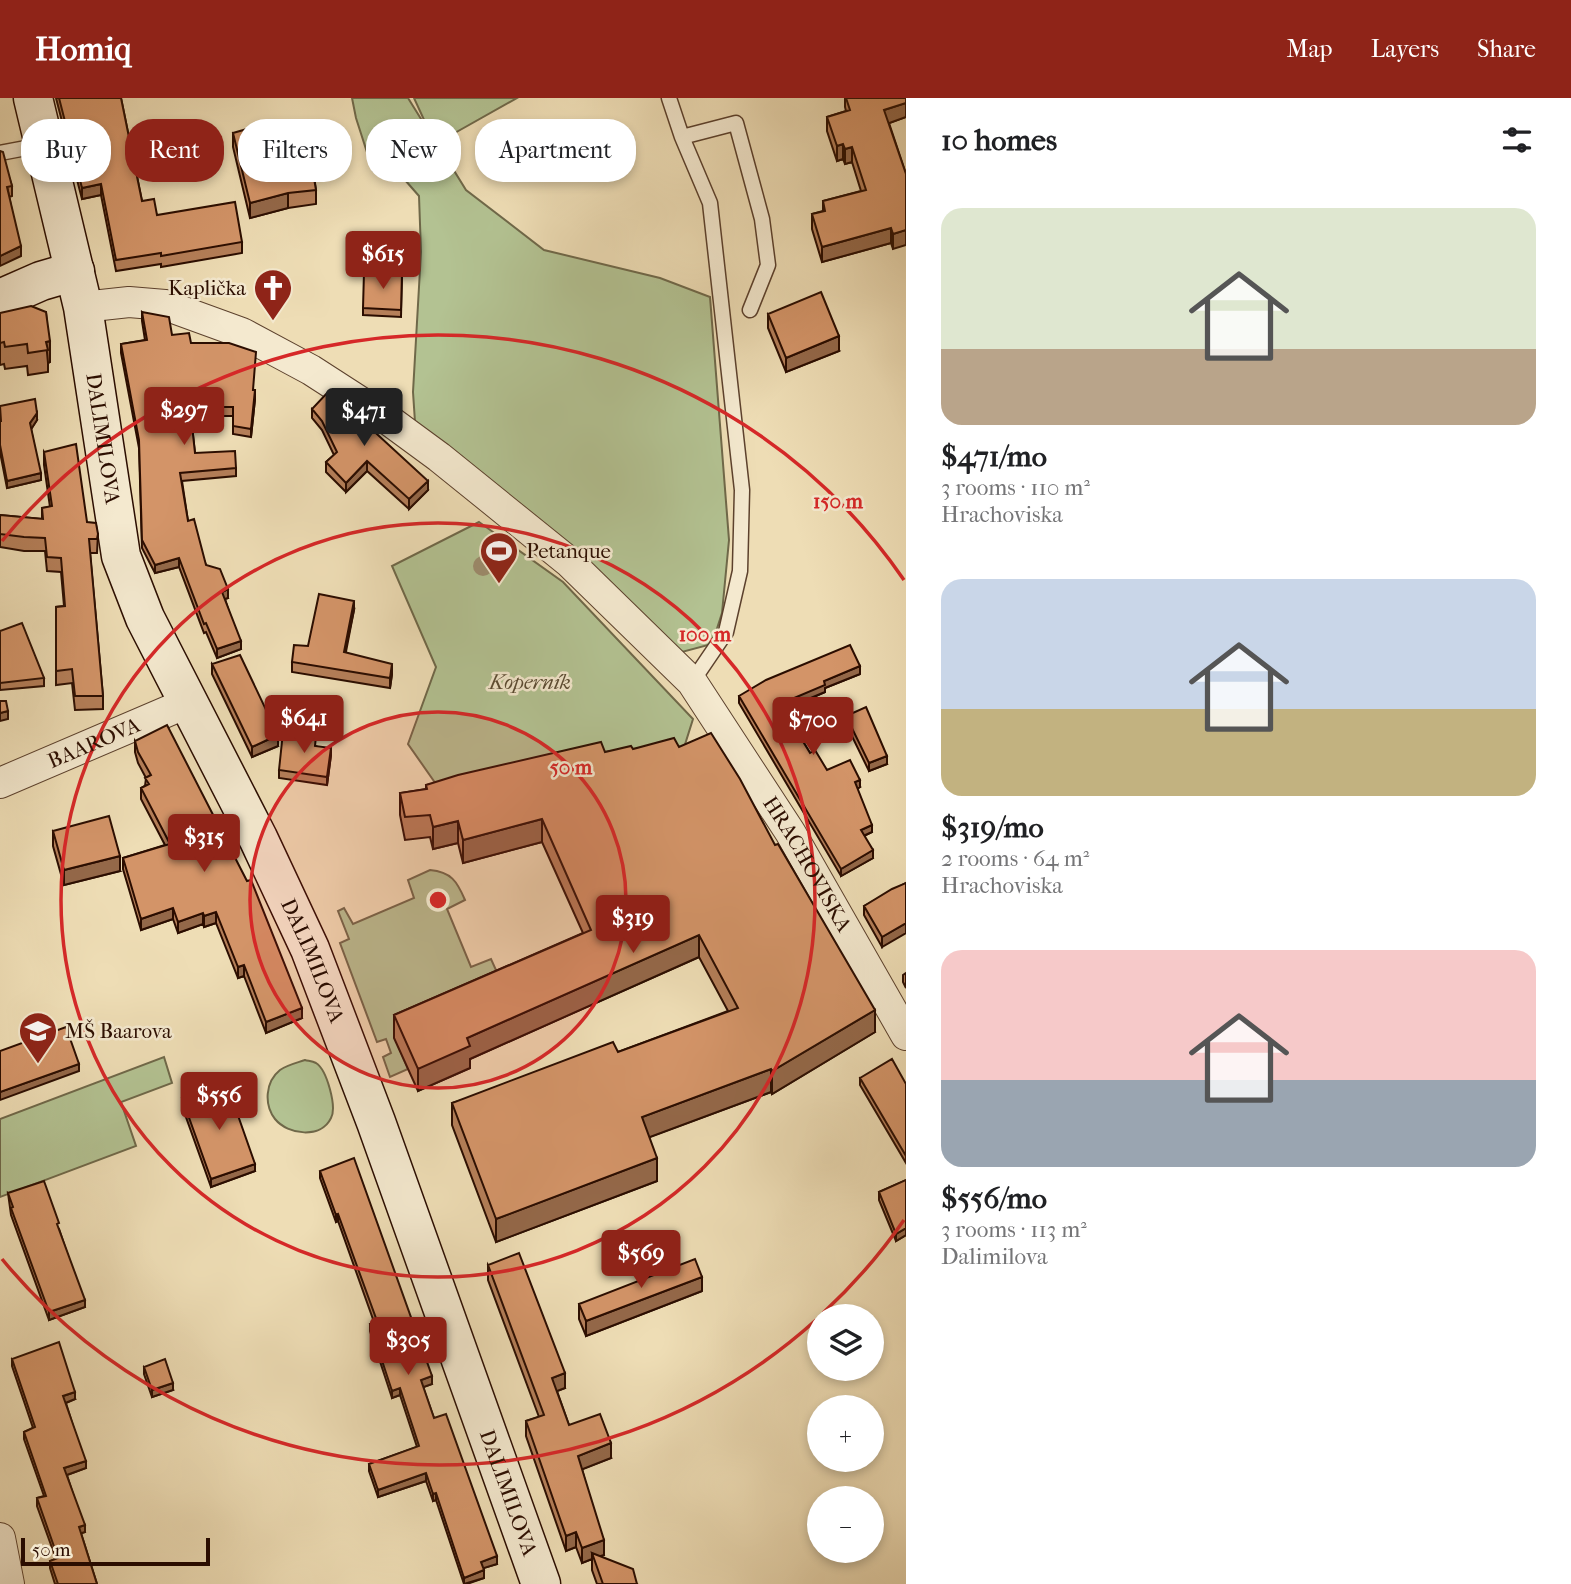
<!DOCTYPE html>
<meta charset="utf-8">
<style>
:root{--surface:#fff;--page:#f6f6f6;--text:#202124;--muted:#757577;--accent:#8f2418}
body{margin:0;font-family:"IM FELL French Canon",serif;background:var(--page);color:var(--text);height:100vh;display:flex;flex-direction:column;font-size:26px;white-space:nowrap}
*{box-sizing:border-box;margin:0}
p{font-size:23px;color:var(--muted)}
.icon{flex:none;width:38px;height:38px;fill:none;stroke:currentColor;stroke-width:2;stroke-linecap:round;stroke-linejoin:round}
.map{position:relative;flex:1;overflow:hidden}
.sheet{display:flex;flex-direction:column;background:var(--surface);width:665px}
.sheet>*{flex:none}
.hud{position:absolute;left:21px;top:21px;width:665px;height:63px;display:flex;gap:14px}
.controls{position:absolute;left:807px;top:1206px;display:grid;gap:14px}
.controls a{display:grid;place-items:center;width:77px;height:77px;border-radius:50%;background:var(--surface);box-shadow:0 4px 10px #0003;font-size:35px}
.scale{position:absolute;left:21px;bottom:18px;width:189px;box-sizing:border-box;padding-left:7px;border:4px solid #2b0d00;border-top:0;font-size:19px;line-height:24px;white-space:nowrap;color:#2b0d00;-webkit-text-stroke:5px #f4e9cf;paint-order:stroke}
.price{position:absolute;translate:-50% -60px;padding:0 16px;border-radius:7px;background:var(--accent);color:#fff;font-size:23px;line-height:46px;filter:drop-shadow(0 2px 4px #0008)}
.price::after{content:'';position:absolute;left:50%;top:42px;width:21px;height:16px;margin-left:-10px;background:inherit;clip-path:polygon(0 0,100% 0,50% 100%)}
.price.active{background:#222;color:#fff}
ul{padding:0;list-style:none}
li{display:grid;align-content:center;gap:14px;height:371px;padding:0 35px}
li span{display:grid;place-items:center;height:217px;border-radius:21px;color:#555}
li>.icon{margin-inline-start:auto}
span .icon{width:126px;height:126px;fill:#fffc;stroke-width:1}
li b{font-size:30px}
h2{display:flex;justify-content:space-between;align-items:center;height:84px;padding:0 35px;font-size:30px}
.chip{padding:0 24px;border-radius:28px;background:var(--surface);box-shadow:0 4px 10px #0003;font-size:24px;line-height:63px}
.chip.active{background:var(--accent);color:#fff}
header{display:flex;align-items:center;gap:42px;box-sizing:border-box;height:98px;padding:0 35px;background:var(--accent);color:#fff}
header strong{font-size:33px}
nav{display:flex;gap:38px;margin-inline-start:auto;font-size:24px}
main{display:flex;flex:1;min-height:0}
.map>svg:first-child{display:block}
.green{fill:#b3c292;stroke:#6f6849;stroke-width:2}
.lines{fill:none;stroke-linecap:round;stroke-linejoin:round}
.lane-casing{stroke:#5c412d;stroke-width:17}
.street-casing{stroke:#5c412d;stroke-width:32}
.secondary-casing{stroke:#2b0d00;stroke-width:41}
.lane{stroke:#f4e9cf;stroke-width:14}
.street{stroke:#f4e9cf;stroke-width:30}
.secondary{stroke:#f4e9cf;stroke-width:38}
.tree{fill:#9d8d6e}
.wall{fill:#b57f59;stroke:#2b0d00;stroke-width:2}
.shaded-wall{fill:#946849;stroke:#2b0d00;stroke-width:2}
.building{fill:#d39468;stroke:#2b0d00;stroke-width:2}
.ring{fill:none;stroke:#d62828;stroke-width:3.5}
.labels{text-anchor:middle;dominant-baseline:central;stroke-width:5;stroke-linejoin:round;paint-order:stroke}
.poi-label{font-size:21px;fill:#2b0d00;stroke:#f4e9cf;text-anchor:start}
.street-label{font-size:21px;fill:#2b0d00;stroke:#f4e9cf}
.park-label{font-size:21px;font-style:italic;fill:#5b4c33;stroke:#f4e9cf}
.centre{fill:#d62828;stroke:#f4e9cf;stroke-width:3.5}
.ring-label{font-size:21px;text-anchor:middle;font-weight:bold;fill:#d62828;stroke:#f4e9cf;stroke-width:5;stroke-linejoin:round;paint-order:stroke}
</style>
<header>
<strong>Homiq</strong>
<nav><a>Map</a><a>Layers</a><a>Share</a></nav>
</header>
<main>
<div class="map">
<svg width="906" height="1486" viewBox="0 0 906 1486">
<rect width="100%" height="100%" fill="#eeddb5"/>
<filter id="stains"><feTurbulence type="fractalNoise" baseFrequency=".00286" numOctaves="4"/><feColorMatrix values="0 0 0 0 .2 0 0 0 0 .09 0 0 0 0 .02 0 0 0 .5 -.17"/></filter>
<radialGradient id="worn" r=".72"><stop offset=".6" stop-color="#630" stop-opacity="0"/><stop offset="1" stop-color="#630" stop-opacity=".3"/></radialGradient>
<!-- green -->
<path class="green" d="M352 0H408L431 37 414 0H517L437 45 466 92 544 152 660 180 710 199 729 442 722 515 712 546 682 554 415 324 413 294 421 154 419 98 405 82 373 73 356 20Z
M479 424 563 484 693 621 681 659 445 699 408 646 436 569 392 468Z
M430 772C451 774 457 783 465 802L447 811 471 869 491 861 505 892 395 940 408 971 390 979 383 959 391 955 386 941 377 944 340 845 349 841 338 813 344 810 353 826 414 800 408 782Z
M164 959 172 985 121 1004 136 1048 0 1099V1021Z
M305 962C308 963 312 963 316 965 327 972 337 1009 331 1020 321 1041 288 1037 275 1021 264 1007 265 984 280 972 287 967 296 965 305 962Z"/>
<g class="lines">
<defs>
<path id="lane" d="M669 0 682 39 710 105 742 392 740 473 726 534 692 584
M682 39 736 25 762 121 768 167 750 212
M0 55 42 47"/>
<g id="street">
<path id="s1" d="M83 209 129 204 165 207 242 235 311 272 390 323 439 359 569 464 692 584 790 734 906 937"/>
<path id="s2" d="M0 685 187 605"/>
<path d="M0 1440 9 1486"/>
</g>
<g id="secondary">
<path id="s3" d="M33 0 83 209 121 458 145 520 258 740 310 851 376 1024 541 1486"/>
<path d="M0 201 41 183 75 173"/>
</g>
</defs>
<!-- lane casing -->
<use href="#lane" class="lane-casing"/>
<!-- street casing -->
<use href="#street" class="street-casing"/>
<!-- secondary casing -->
<use href="#secondary" class="secondary-casing"/>
<!-- lane -->
<use href="#lane" class="lane"/>
<!-- street -->
<use href="#street" class="street"/>
<!-- secondary -->
<use href="#secondary" class="secondary"/>
</g>
<!-- trees -->
<circle class="tree" cx="483" cy="468" r="10"/>
<!-- wall -->
<path class="wall" d="M56 0H121L142 103 157 117 242 144V155L161 169V166L116 173 101 97 82 101Z
M845 0H906V19L889 25 906 76 893 151 891 145 822 164 812 131V116L823 113V103L861 93 852 64 845 66 843 61 837 63 827 33V19L846 13 845 9Z
M233 35 321 55 314 78 316 92V106L288 110 250 120 233 49Z
M0 53 12 88V98L9 99 21 158Z
M402 175 401 219 363 217V210Z
M46 214 50 264 48 265V274L28 277 27 268 5 271 4 266 0 267V215Z
M142 214 172 237 191 245 254 292 255 301 251 339 233 336V318H191L195 355 236 370V378L182 383 188 423 206 467 228 500 225 501 241 551 217 560 206 534 204 535 179 469 155 475 142 450 139 350 121 255V246L145 242 142 223Z
M768 216 839 253 786 274 768 230Z
M0 308 37 322 31 331 41 382 7 390 0 354Z
M312 311 428 392 409 411 367 373 346 394 326 374V364L334 357 322 332 312 320Z
M44 354 87 424 98 436 97 455H90L103 598V611L75 612 72 585 56 587V509L64 508 61 474 47 473 45 453H24L0 449V417L42 421V410L50 409 44 367Z
M354 512 345 554 392 576 390 590 292 574V564L308 548Z
M0 533 44 580V588L0 592Z
M212 566 278 648 252 659 212 576Z
M860 576 825 590V594L784 612 810 655 827 672 860 689 857 691 872 734 864 738 873 760 841 778 739 605V598Z
M846 618 887 666 869 673 846 626Z
M135 643 302 920 266 935 244 878 238 880 216 825 204 829 203 826 178 835 173 821 141 832 123 771V760L165 747 141 701V690L145 688 146 680 138 665 135 654Z
M316 648 331 657 327 687 279 680V672Z
M679 649 875 934 772 996 771 994 649 1039 657 1083 496 1144 452 1027V1005L618 954 728 913 699 859 470 961V970L418 993 394 940V917L583 835 542 744 463 765 458 745 433 751 430 739 405 742 400 717V695L426 691V687L605 654 633 651Z
M53 733 120 773 64 787 53 748Z
M906 785 882 849 864 817V808Z
M906 875V890L903 884V877Z
M860 980 906 986V1065L860 987Z
M209 996 255 1073 211 1089 182 1008V1000Z
M320 1073 432 1286 423 1289 434 1320 497 1466 483 1470 484 1480 467 1486H464L436 1402 433 1403 426 1383 378 1399 369 1373V1366L417 1349 400 1297 392 1300 370 1233V1226L374 1224 338 1123 336 1124 320 1080Z
M906 1082V1137L896 1143 879 1102V1094Z
M8 1095 59 1131 85 1209 49 1222 11 1117Z
M488 1167 565 1290 557 1293 569 1327 611 1360 582 1371 604 1457 600 1458 637 1486H597L592 1472V1461L582 1465 576 1449 566 1453 526 1338V1323L539 1319 488 1182Z
M702 1193 586 1238 579 1221V1206Z
M12 1261 75 1301 66 1305 86 1370 67 1377 85 1434 81 1435 97 1486H55L50 1470V1463L56 1461 37 1408V1400L44 1398 24 1341V1334L33 1330 12 1268Z
M144 1269 173 1292 152 1299 144 1276Z"/>
<!-- shaded-wall -->
<path class="shaded-wall" d="M906 5V19L884 27V12Z
M321 40V55L312 83V68Z
M843 46V61L837 63V48Z
M852 49V64L845 66V51Z
M101 86V97L82 101V90Z
M288 95V110L250 120V105Z
M891 130V145L822 164V149Z
M906 132V147L893 151V136Z
M21 148V158L0 168V158Z
M839 238V253L786 274V260Z
M50 243V264L48 265 46 244Z
M255 292V301L251 339V331Z
M37 315V322L30 333V325Z
M367 363V373L346 394V385Z
M41 375V382L7 390V383Z
M428 383V392L409 411V401Z
M179 460V469L155 475V467Z
M228 491V500L222 502V494Z
M354 503V512L344 564V554Z
M241 543V551L217 560V551Z
M392 566V576L390 590V580Z
M860 568V576L825 590V594L780 613V606L824 583Z
M8 613V621L0 623V615Z
M278 637V648L252 659V649Z
M331 650V657L327 687V679Z
M887 658V666L869 673V665Z
M860 682V689L855 692V684Z
M542 721V744L463 765V742Z
M458 723V745L433 751V729Z
M872 727V734L861 739V732Z
M873 752V760L841 778V771Z
M120 758V773L64 787V772Z
M173 810V821L141 832V821Z
M216 814V825L204 829V818Z
M203 815V826L178 835V824Z
M906 825V835L882 849V839Z
M699 837V859L470 961V970L418 993V971L467 940Z
M244 867V878L238 880V869Z
M302 910V920L266 935V924Z
M875 912V934L772 996V973Z
M79 966V973L0 1002V994Z
M771 971V994L642 1042V1019Z
M657 1060V1083L496 1144V1121Z
M255 1066V1073L211 1089V1081Z
M338 1116V1123L336 1124V1117Z
M906 1130V1137L896 1143V1136Z
M702 1179V1193L586 1238V1223Z
M85 1202V1209L49 1222V1214Z
M565 1275V1290L552 1295V1280Z
M432 1278V1286L421 1290V1282Z
M173 1285V1292L152 1299V1292Z
M400 1290V1297L392 1300V1293Z
M75 1294V1301L63 1306V1298Z
M611 1345V1360L578 1373V1358Z
M86 1363V1370L64 1378V1370Z
M426 1375V1383L378 1399V1392Z
M436 1395V1402L433 1403V1396Z
M85 1427V1434L79 1436V1429Z
M576 1434V1449L566 1453V1438Z
M604 1442V1457L594 1460 592 1455V1461L582 1465V1450Z
M497 1458V1466L481 1471V1464Z
M484 1472V1480L464 1486V1480Z"/>
<!-- building -->
<path class="building" d="M59 0H121L142 103 154 101 157 117 235 104 242 144 161 158V155L116 162 101 86 82 90Z
M846 0H906V5L884 12 906 76V132L893 136 891 130 822 149 812 116 825 113 823 103 866 92 852 49 845 51 843 46 837 48 827 19 850 12Z
M271 24 321 40 312 68 316 92 288 95 250 105 233 35Z
M0 53 3 54 12 88 7 89 21 148 0 158Z
M364 174 402 175 401 212 363 210Z
M821 194 839 238 786 260 768 216Z
M31 208 46 214 50 243 46 244 48 252 28 255 27 246 5 249 4 244 0 245V215Z
M142 214 169 219 172 237 189 235 191 245H229L256 254 253 292H255L251 331 233 328V309H190L195 355 235 353 236 370 180 375 188 423 194 421 206 467 220 471 228 491 222 494 241 543 217 551 206 525 204 526 179 460 155 467 142 442 139 342 121 246 147 242Z
M328 294 341 303 428 383 409 401 367 363 346 385 326 364 337 354 322 323 312 311Z
M35 301 37 315 30 325 41 375 7 383 0 347V323H1L0 308Z
M76 346 87 424 96 425 98 436 97 441H89L103 598H75L72 571 56 573V509L65 508 61 460 47 459 45 440 24 439 0 436V417L43 421 42 410 52 408 44 354Z
M319 496 354 503 344 554 392 566 390 580 292 564 294 547 308 548Z
M22 525 44 580 0 585V533Z
M850 547 860 568 824 583 825 587 780 606 810 655 815 652 827 672 850 662 860 682 855 684 872 727 861 732 873 752 841 771 739 598 766 582Z
M240 557 278 637 252 649 212 566Z
M0 603H6L8 613 0 615Z
M866 609 887 658 869 665 846 618Z
M167 627 247 783 251 782 302 910 266 924 244 867 238 869 216 814 204 818 203 815 178 824 173 810 141 821 123 760 170 746 141 690 149 686 145 680 151 677 138 654 135 643Z
M283 634 316 638 315 648 331 650 327 679 279 672Z
M711 635 740 681 775 747 778 746 875 912 772 973 771 971 642 1019 657 1060 496 1121 452 1005 613 944 618 954 738 910 699 837 467 940 470 948 418 971 394 917 591 832 542 721 463 742 458 723 433 729 430 717 405 719 400 695 427 691 426 687 458 677 601 644 605 654 631 648 633 651 674 640 679 649Z
M109 718 120 758 64 772 53 733Z
M906 785V825L882 839 864 808 892 791Z
M66 929 79 966 0 994V953Z
M892 961 906 986V1058L860 980Z
M228 989 255 1066 211 1081 182 1000 207 991 209 996Z
M354 1060 432 1278 421 1282 434 1320 446 1316 497 1458 481 1464 484 1472 464 1480 436 1395 433 1396 426 1375 378 1392 369 1366 419 1348 400 1290 392 1293 370 1226 377 1223 338 1116 336 1117 320 1073Z
M906 1082V1130L896 1136 879 1094Z
M44 1083 59 1125 57 1126 85 1202 49 1214 11 1110 13 1109 8 1095Z
M519 1155 565 1275 552 1280 569 1327 600 1316 611 1345 578 1358 604 1442 582 1450 576 1434 566 1438 526 1323 544 1317 488 1167Z
M695 1161 702 1179 586 1223 579 1206Z
M59 1244 75 1294 63 1298 86 1363 64 1370 85 1427 79 1429 97 1486H58L50 1463 58 1460 37 1400 46 1398 24 1334 35 1329 12 1261Z
M165 1261 173 1285 152 1292 144 1269Z
M592 1455 633 1471 637 1486H603Z"/>
<!-- distance rings -->
<circle cx="438" cy="802" r="188" fill="#d62828" fill-opacity=".12"/>
<g class="ring">
<circle cx="438" cy="802" r="188"/>
<circle cx="438" cy="802" r="377"/>
<path d="M904 1122A565 565 0 0 1 823 1215M816 1222A565 565 0 0 1 2 1161M2 443A565 565 0 0 1 904 482"/>
</g>
<!-- icons -->
<defs>
<symbol id="church-pin" viewBox="-11 -11 22 30"><path d="M0 17L-7.5 6A9.5 9.5 0 1 1 7.5 6Z" fill="#8f2418" stroke="#f4e9cf"/><path d="M-1.2-6h2.4v3.5h3.3v2.4h-3.3V6h-2.4V-.1h-3.3v-2.4h3.3Z" fill="#fff"/></symbol>
<symbol id="stadium-pin" viewBox="-11 -11 22 30"><path d="M0 17L-7.5 6A9.5 9.5 0 1 1 7.5 6Z" fill="#8f2418" stroke="#f4e9cf"/><path d="M0-5a6.5 5 0 1 0 0 10a6.5 5 0 1 0 0-10ZM-3.5-1.8h7v3.6h-7Z" fill="#fff"/></symbol>
<symbol id="school-pin" viewBox="-11 -11 22 30"><path d="M0 17L-7.5 6A9.5 9.5 0 1 1 7.5 6Z" fill="#8f2418" stroke="#f4e9cf"/><path d="M0-5L7-2L0 1L-7-2ZM-4 1L0 2.5L4 1V4Q0 6-4 4Z" fill="#fff"/></symbol>
</defs>
<g fill-rule="evenodd">
<use href="#church-pin" x="251" y="168" width="44" height="60"/>
<use href="#stadium-pin" x="477" y="431" width="44" height="60"/>
<use href="#school-pin" x="16" y="911" width="44" height="60"/>
</g>
<g class="labels">
<!-- poi labels -->
<g class="poi-label">
<text x="246" y="190" text-anchor="end">Kaplička</text>
<text x="526" y="453">Petanque</text>
<text x="65" y="933">MŠ Baarova</text>
</g>
<!-- street labels -->
<g class="street-label">
<text stroke="none"><textPath href="#s3" startOffset="348">DALIMILOVA</textPath></text>
<text stroke="none"><textPath href="#s2" startOffset="102">BAAROVA</textPath></text>
<text stroke="none"><textPath href="#s1" startOffset="952">HRACHOVISKA</textPath></text>
<text stroke="none"><textPath href="#s3" startOffset="915">DALIMILOVA</textPath></text>
<text stroke="none"><textPath href="#s3" startOffset="1482">DALIMILOVA</textPath></text>
</g>
<!-- park labels -->
<g class="park-label">
<text x="530" y="584">Koperník</text>
</g>
</g>
<circle cx="438" cy="802" r="10" class="centre"/>
<g class="ring-label">
<text x="838" y="410">150 m</text>
<text x="705" y="543">100 m</text>
<text x="571" y="676">50 m</text>
</g>
<rect width="100%" height="100%" filter="url(#stains)"/>
<rect width="100%" height="100%" fill="url(#worn)"/>
</svg>
<div class="controls">
<a><svg class="icon" aria-label="layers" viewBox="0 0 24 24"><path d="M12 4l9 5-9 5-9-5zM3 14l9 5 9-5"/></svg></a>
<a>+</a>
<a>−</a>
</div>
<div class="scale">50 m</div>
<b class="price" style="left:383px;top:193px">$615</b>
<b class="price" style="left:184px;top:349px">$297</b>
<b class="price active" style="left:364px;top:350px">$471</b>
<b class="price" style="left:304px;top:657px">$641</b>
<b class="price" style="left:813px;top:659px">$700</b>
<b class="price" style="left:204px;top:776px">$315</b>
<b class="price" style="left:633px;top:857px">$319</b>
<b class="price" style="left:219px;top:1034px">$556</b>
<b class="price" style="left:641px;top:1192px">$569</b>
<b class="price" style="left:408px;top:1279px">$305</b>
<div class="hud">
<a class="chip">Buy</a>
<a class="chip active">Rent</a>
<a class="chip">Filters</a>
<a class="chip">New</a>
<a class="chip">Apartment</a>
</div>
</div>
<section class="sheet">
<h2>10 homes<svg class="icon" aria-label="filters" viewBox="0 0 24 24"><path d="M4 7h16M4 17h16"/><circle cx="9" cy="7" r="2"/><circle cx="15" cy="17" r="2"/></svg></h2>
<ul>
<li><span style="background:linear-gradient(#dfe7d0 65%,#b9a48a 0)"><svg class="icon" aria-label="home" viewBox="0 0 24 24"><path d="M3 11l9-7 9 7M6 9v11h12V9"/></svg></span><div><b>$471/mo</b><p>3 rooms · 110 m²</p><p>Hrachoviska</p></div></li>
<li><span style="background:linear-gradient(#c9d6e8 60%,#c2b280 0)"><svg class="icon" aria-label="home" viewBox="0 0 24 24"><path d="M3 11l9-7 9 7M6 9v11h12V9"/></svg></span><div><b>$319/mo</b><p>2 rooms · 64 m²</p><p>Hrachoviska</p></div></li>
<li><span style="background:linear-gradient(#f6c9c9 60%,#9aa5b1 0)"><svg class="icon" aria-label="home" viewBox="0 0 24 24"><path d="M3 11l9-7 9 7M6 9v11h12V9"/></svg></span><div><b>$556/mo</b><p>3 rooms · 113 m²</p><p>Dalimilova</p></div></li>
</ul>
</section>
</main>
